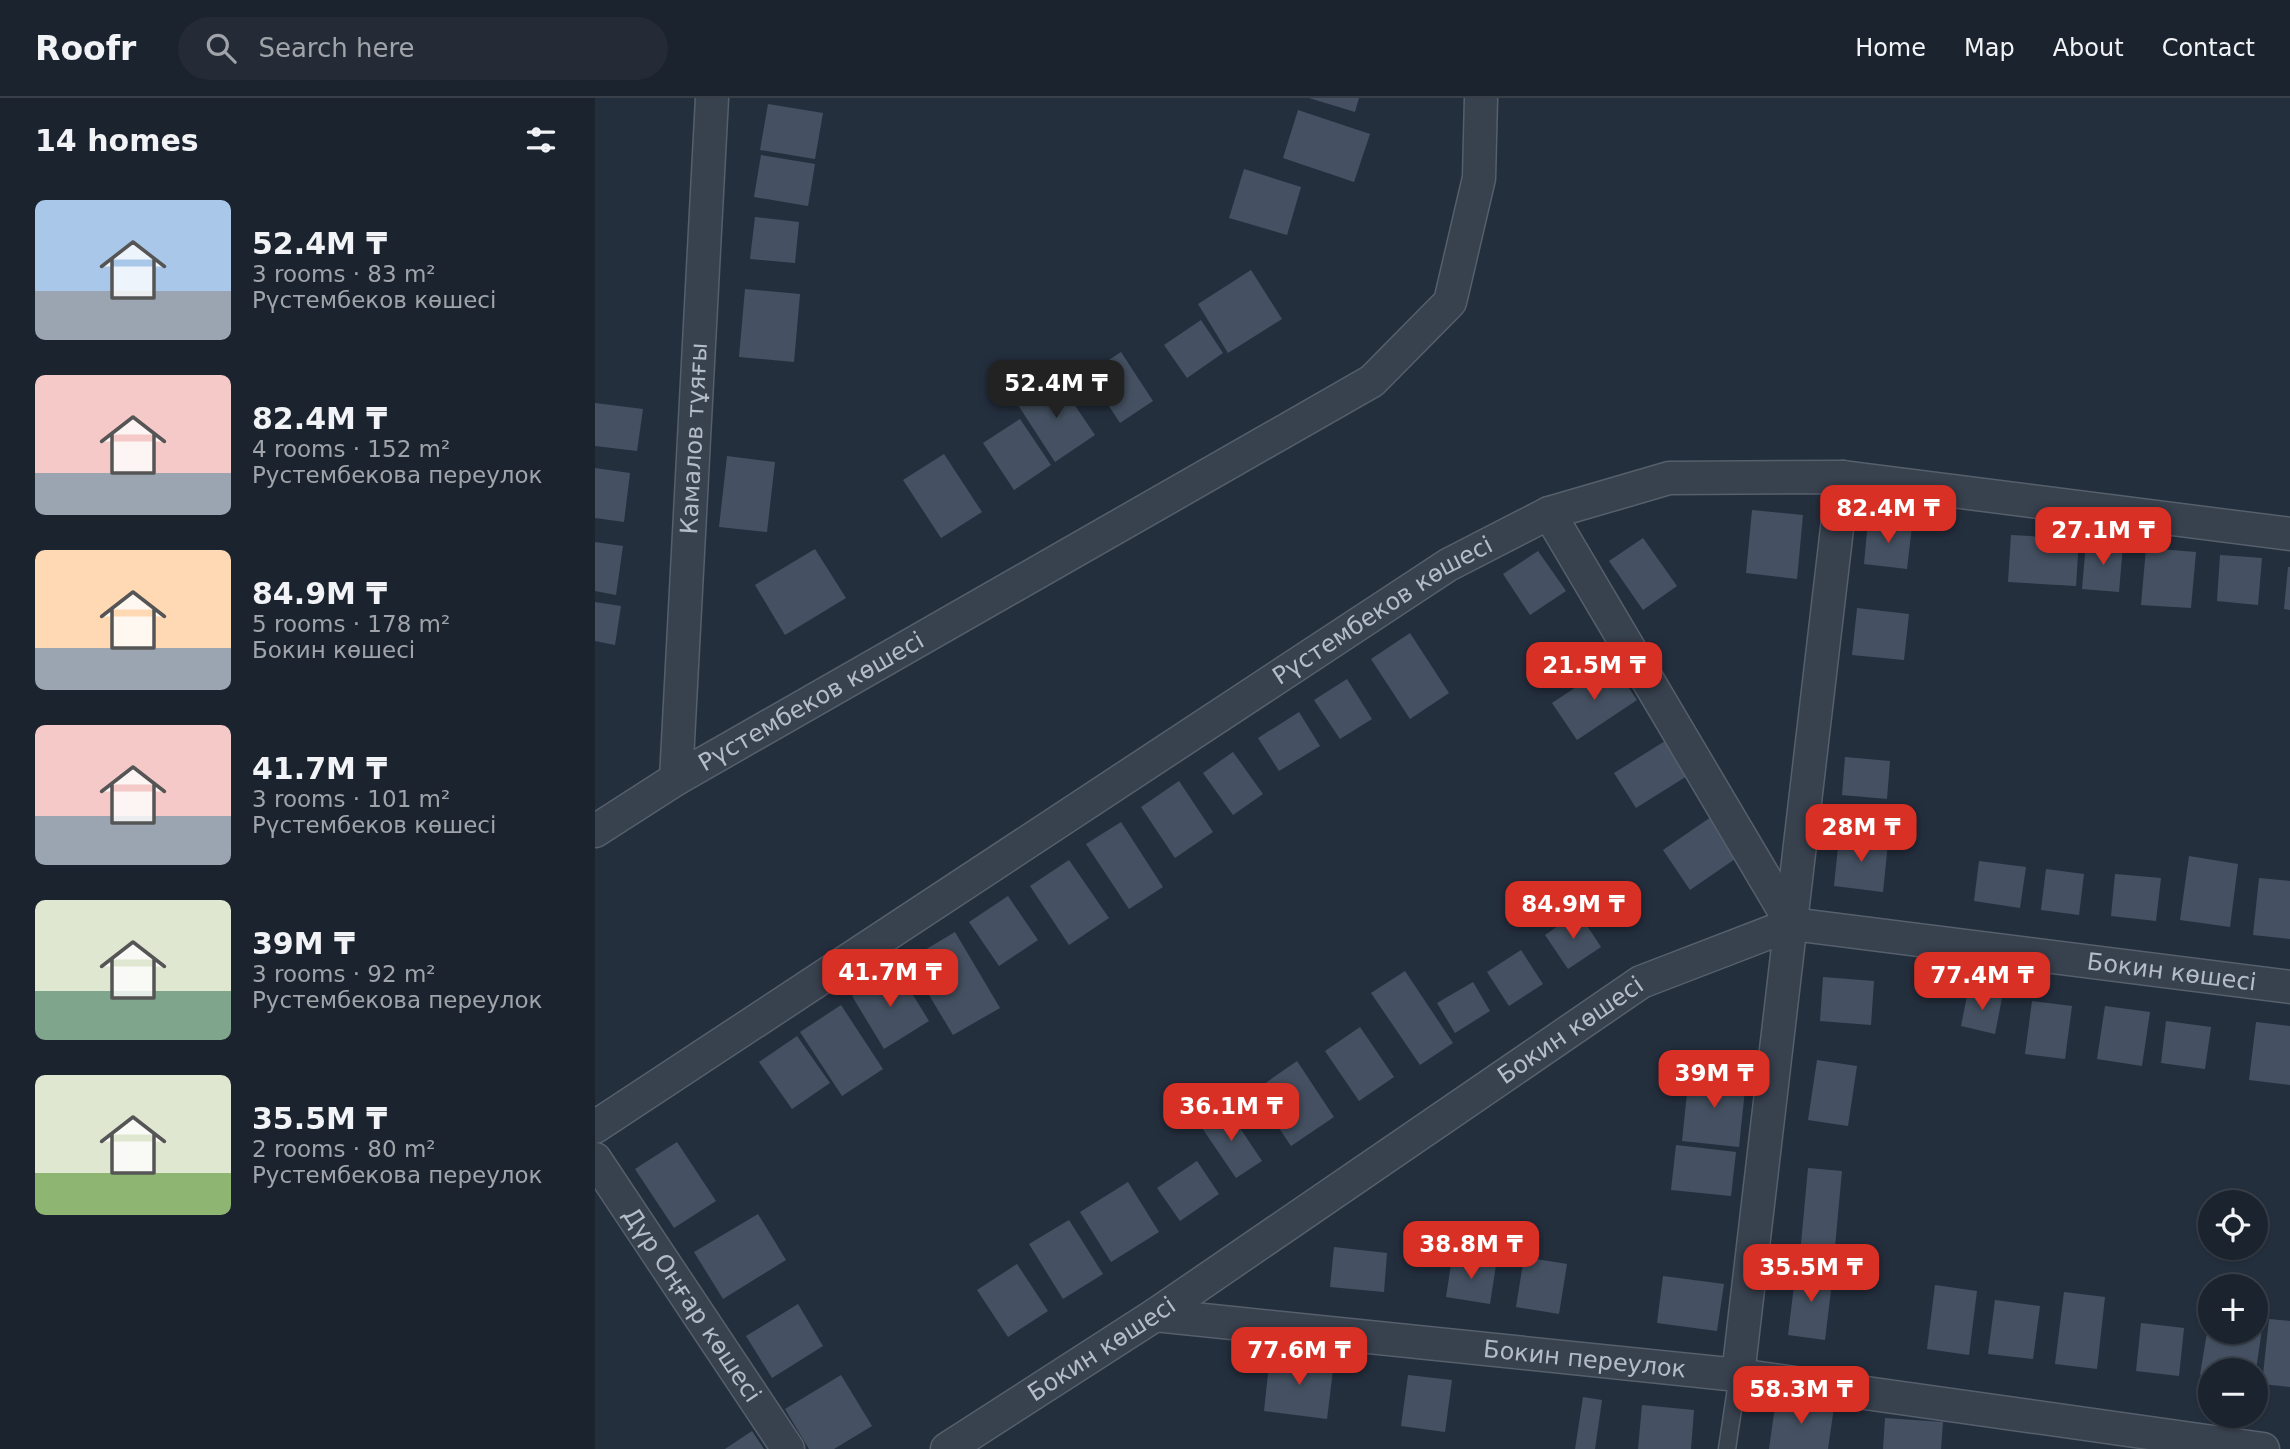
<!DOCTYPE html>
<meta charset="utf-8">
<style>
:root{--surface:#1b232e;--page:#242b36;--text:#f1f3f6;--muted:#a0a4aa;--line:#39404a;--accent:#d93025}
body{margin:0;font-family:"DejaVu Sans",sans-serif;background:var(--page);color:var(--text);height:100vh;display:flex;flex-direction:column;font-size:26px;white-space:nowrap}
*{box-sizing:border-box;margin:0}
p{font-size:23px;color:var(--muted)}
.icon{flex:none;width:38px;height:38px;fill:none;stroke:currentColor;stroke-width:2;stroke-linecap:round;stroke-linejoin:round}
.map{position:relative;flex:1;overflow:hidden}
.panel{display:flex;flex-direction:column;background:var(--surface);width:595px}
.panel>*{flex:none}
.tools{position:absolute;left:1603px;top:1092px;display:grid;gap:14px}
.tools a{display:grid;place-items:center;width:70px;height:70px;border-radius:50%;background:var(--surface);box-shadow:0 2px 5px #0004,0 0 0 2px var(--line);font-size:35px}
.price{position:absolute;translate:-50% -60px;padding:0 16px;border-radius:14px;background:var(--accent);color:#fff;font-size:23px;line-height:46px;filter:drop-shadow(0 2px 4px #0008)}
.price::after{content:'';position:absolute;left:50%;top:42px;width:21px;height:16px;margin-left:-10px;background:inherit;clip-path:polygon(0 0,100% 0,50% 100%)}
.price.current{background:#222;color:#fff}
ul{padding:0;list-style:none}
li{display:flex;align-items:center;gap:21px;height:175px;padding:0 35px}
li span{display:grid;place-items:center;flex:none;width:196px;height:140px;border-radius:10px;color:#555}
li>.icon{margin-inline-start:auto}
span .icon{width:84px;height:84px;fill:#fffc;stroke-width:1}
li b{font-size:30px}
h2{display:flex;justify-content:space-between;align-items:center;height:84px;padding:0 35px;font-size:30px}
header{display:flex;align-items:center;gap:42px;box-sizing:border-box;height:98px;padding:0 35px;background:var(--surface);border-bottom:2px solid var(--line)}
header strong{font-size:33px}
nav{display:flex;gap:38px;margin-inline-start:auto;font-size:24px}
.search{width:490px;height:63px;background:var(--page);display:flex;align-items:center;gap:18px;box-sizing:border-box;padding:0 24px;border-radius:38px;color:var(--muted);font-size:26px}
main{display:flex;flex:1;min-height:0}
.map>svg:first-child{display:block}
.building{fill:#455162}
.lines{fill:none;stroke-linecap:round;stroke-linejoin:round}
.lane-casing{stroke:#565f6c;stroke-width:19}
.street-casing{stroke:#565f6c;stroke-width:35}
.lane{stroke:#38414e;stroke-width:16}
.street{stroke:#38414e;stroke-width:32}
.labels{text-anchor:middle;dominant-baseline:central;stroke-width:5;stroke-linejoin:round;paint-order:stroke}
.street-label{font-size:24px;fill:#b4bcc9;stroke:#1d2633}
</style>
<header>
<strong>Roofr</strong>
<div class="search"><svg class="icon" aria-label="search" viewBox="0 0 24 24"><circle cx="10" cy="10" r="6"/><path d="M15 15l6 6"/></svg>Search here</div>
<nav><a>Home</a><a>Map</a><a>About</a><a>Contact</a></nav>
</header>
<main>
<section class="panel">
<h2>14 homes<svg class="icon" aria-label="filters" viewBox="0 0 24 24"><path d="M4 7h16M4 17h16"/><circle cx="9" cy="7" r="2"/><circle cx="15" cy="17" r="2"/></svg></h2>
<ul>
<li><span style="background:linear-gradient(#a9c7e8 65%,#9aa5b1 0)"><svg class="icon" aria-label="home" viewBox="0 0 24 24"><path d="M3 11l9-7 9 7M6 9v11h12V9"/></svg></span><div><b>52.4M ₸</b><p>3 rooms · 83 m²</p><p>Рүстембеков көшесі</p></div></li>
<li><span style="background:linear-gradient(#f6c9c9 70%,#9aa5b1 0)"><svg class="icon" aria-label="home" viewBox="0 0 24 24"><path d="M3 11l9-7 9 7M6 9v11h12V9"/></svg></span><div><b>82.4M ₸</b><p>4 rooms · 152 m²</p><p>Рустембекова переулок</p></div></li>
<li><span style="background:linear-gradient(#ffd9b3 70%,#9aa5b1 0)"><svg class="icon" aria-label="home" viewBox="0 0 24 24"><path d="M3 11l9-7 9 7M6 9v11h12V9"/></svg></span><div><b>84.9M ₸</b><p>5 rooms · 178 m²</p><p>Бокин көшесі</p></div></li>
<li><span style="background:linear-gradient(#f6c9c9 65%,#9aa5b1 0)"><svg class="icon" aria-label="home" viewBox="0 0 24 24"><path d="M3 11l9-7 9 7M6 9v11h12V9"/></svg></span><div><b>41.7M ₸</b><p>3 rooms · 101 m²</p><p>Рүстембеков көшесі</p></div></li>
<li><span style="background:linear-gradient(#dfe7d0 65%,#7fa58c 0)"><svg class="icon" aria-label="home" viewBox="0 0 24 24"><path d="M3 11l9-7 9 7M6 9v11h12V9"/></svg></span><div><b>39M ₸</b><p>3 rooms · 92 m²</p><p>Рустембекова переулок</p></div></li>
<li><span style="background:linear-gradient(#dfe7d0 70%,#8fb573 0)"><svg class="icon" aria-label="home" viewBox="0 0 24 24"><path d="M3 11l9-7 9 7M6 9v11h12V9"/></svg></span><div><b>35.5M ₸</b><p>2 rooms · 80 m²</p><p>Рустембекова переулок</p></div></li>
</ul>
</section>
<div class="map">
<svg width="1695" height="1351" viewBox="0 0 1695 1351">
<rect width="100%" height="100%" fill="#242f3e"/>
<!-- building -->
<path class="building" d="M714 0H764L760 14Z
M173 6 228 15 220 61 165 52Z
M703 12 775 36 759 84 688 60Z
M166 57 220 66 213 108 159 99Z
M649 71 706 89 692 137 634 120Z
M160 119 204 124 200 165 155 161Z
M656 172 687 221 633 255 603 206Z
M150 191 205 196 199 264 144 259Z
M606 222 628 255 592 280 569 247Z
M526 254 558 303 525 325 493 276Z
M462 281 500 337 460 364 423 307Z
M0 305 48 311 42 353 0 348Z
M425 321 456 367 419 392 388 345Z
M349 356 387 414 346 440 308 382Z
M132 358 180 364 172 434 124 429Z
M0 370 35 375 29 424 0 420Z
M1157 412 1208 417 1202 481 1151 475Z
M1273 423 1317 428 1312 471 1269 466Z
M1416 437 1484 441 1481 488 1413 484Z
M1048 440 1082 488 1048 512 1014 463Z
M0 444 28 448 21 497 0 493Z
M1491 444 1528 447 1524 494 1487 491Z
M1551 450 1601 454 1596 510 1546 507Z
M220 451 251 500 190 537 160 487Z
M943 453 971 493 935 517 908 476Z
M1625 457 1667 460 1663 507 1622 503Z
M1693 469H1695V512L1689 511Z
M0 504 26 508 20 547 0 543Z
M1262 510 1314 516 1309 562 1257 557Z
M815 535 854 595 815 621 776 561Z
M1017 565 1042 602 982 642 957 605Z
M752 581 777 621 745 641 719 602Z
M704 614 725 648 684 673 663 640Z
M1070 643 1092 678 1041 710 1019 675Z
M638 654 668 696 638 717 608 675Z
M1250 659 1295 663 1292 701 1247 697Z
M584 683 618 734 580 760 546 709Z
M1116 719 1143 759 1095 792 1068 752Z
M526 724 568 789 534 811 491 746Z
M1244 739 1293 745 1288 794 1239 788Z
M1594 758 1643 766 1635 829 1585 822Z
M474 762 514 820 474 847 435 788Z
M1384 763 1431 769 1425 810 1379 803Z
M1451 771 1489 776 1484 817 1446 812Z
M1520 776 1566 780 1561 823 1516 818Z
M1664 780 1695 783V841L1658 837Z
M413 798 443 842 404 868 374 824Z
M983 814 1006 849 973 871 950 837Z
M360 834 405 910 358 937 313 862Z
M926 852 948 886 914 908 892 874Z
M302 871 334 923 289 951 257 898Z
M810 873 858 945 825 967 776 895Z
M1228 879 1279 883 1276 927 1225 923Z
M878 884 895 913 860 935 842 905Z
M1373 893 1407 900 1400 936 1366 928Z
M1437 903 1477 908 1470 961 1430 956Z
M246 907 288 971 247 998 205 934Z
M1510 908 1555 914 1547 968 1502 961Z
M1571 923 1616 929 1610 971 1566 965Z
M1661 924 1695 928V987L1654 982Z
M765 929 799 979 764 1003 730 953Z
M202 938 235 985 197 1011 164 964Z
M1222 962 1262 968 1253 1028 1213 1022Z
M702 963 739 1019 696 1048 659 993Z
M1094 976 1151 982 1144 1049 1087 1043Z
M631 1009 667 1063 641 1080 605 1027Z
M82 1044 121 1103 79 1130 40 1071Z
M1081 1047 1141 1054 1136 1098 1076 1092Z
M602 1063 624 1096 585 1123 562 1090Z
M1213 1070 1247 1073 1240 1149 1206 1146Z
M533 1084 564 1134 516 1164 485 1114Z
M163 1116 191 1162 128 1201 99 1154Z
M474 1122 508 1176 468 1201 434 1146Z
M739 1149 792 1155 789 1194 735 1189Z
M929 1159 972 1166 964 1216 921 1209Z
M857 1160 901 1167 895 1206 851 1199Z
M422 1166 453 1213 413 1239 382 1192Z
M1201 1171 1238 1176 1230 1242 1193 1237Z
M1068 1178 1129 1186 1122 1233 1062 1225Z
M1340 1187 1382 1193 1374 1257 1332 1251Z
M1469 1194 1510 1199 1502 1271 1460 1266Z
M1400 1202 1445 1208 1438 1261 1393 1256Z
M203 1206 228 1248 177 1280 151 1238Z
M1674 1221 1695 1223V1289L1667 1286Z
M1614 1222 1615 1234H1661V1223L1668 1224 1661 1272H1615V1279L1605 1277Z
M1546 1225 1589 1230 1584 1278 1541 1273Z
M675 1257 739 1264 732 1321 669 1313Z
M246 1277 277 1328 239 1351H214L190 1311Z
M813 1277 857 1282 850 1334 806 1328Z
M988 1299 1007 1302 1000 1351H980Z
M1181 1301 1239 1309 1233 1351H1174Z
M1047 1307 1099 1312 1096 1351H1043Z
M1290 1320 1348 1324 1346 1351H1288Z
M157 1333 169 1351H130Z"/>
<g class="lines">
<defs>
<path id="lane" d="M1132 1351 1143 1277"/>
<g id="street">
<path d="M954 415 1197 826"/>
<path id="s1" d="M81 681 117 0"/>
<path id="s2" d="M0 733 81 681 777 283 855 204 884 80 886 0"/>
<path id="s3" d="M0 1029 853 467 954 415 1074 380 1248 379 1695 436"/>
<path id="s4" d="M0 1061 193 1351"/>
<path id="s5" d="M560 1217 1143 1277 1668 1351"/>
<path d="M1143 1277 1248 379"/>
<path id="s6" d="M352 1351 560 1217 1046 884 1197 826 1695 889"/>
</g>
</defs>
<!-- lane casing -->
<use href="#lane" class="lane-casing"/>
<!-- street casing -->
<use href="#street" class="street-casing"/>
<!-- lane -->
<use href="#lane" class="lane"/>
<!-- street -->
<use href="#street" class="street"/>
</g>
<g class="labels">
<!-- street labels -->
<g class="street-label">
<text stroke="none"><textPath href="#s1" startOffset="341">Камалов тұяғы</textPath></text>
<text stroke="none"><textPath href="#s3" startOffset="942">Рүстембеков көшесі</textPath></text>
<text stroke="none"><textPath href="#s2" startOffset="252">Рүстембеков көшесі</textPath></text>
<text stroke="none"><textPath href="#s6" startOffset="1381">Бокин көшесі</textPath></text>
<text stroke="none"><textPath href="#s6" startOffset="751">Бокин көшесі</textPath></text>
<text stroke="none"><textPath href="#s4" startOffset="175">Дүр Оңғар көшесі</textPath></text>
<text stroke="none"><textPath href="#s6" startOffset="184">Бокин көшесі</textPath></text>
<text stroke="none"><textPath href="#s5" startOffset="432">Бокин переулок</textPath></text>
</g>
</g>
</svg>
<div class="tools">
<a><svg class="icon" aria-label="locate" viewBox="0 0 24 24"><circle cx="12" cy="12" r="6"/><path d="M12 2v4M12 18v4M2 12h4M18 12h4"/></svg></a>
<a>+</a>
<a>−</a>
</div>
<b class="price current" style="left:461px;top:322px">52.4M ₸</b>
<b class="price" style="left:1293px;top:447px">82.4M ₸</b>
<b class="price" style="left:1508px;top:469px">27.1M ₸</b>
<b class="price" style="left:999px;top:604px">21.5M ₸</b>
<b class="price" style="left:1266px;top:766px">28M ₸</b>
<b class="price" style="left:978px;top:843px">84.9M ₸</b>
<b class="price" style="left:295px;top:911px">41.7M ₸</b>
<b class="price" style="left:1387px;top:914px">77.4M ₸</b>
<b class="price" style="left:1119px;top:1012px">39M ₸</b>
<b class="price" style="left:636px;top:1045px">36.1M ₸</b>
<b class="price" style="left:876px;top:1183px">38.8M ₸</b>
<b class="price" style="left:1216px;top:1206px">35.5M ₸</b>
<b class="price" style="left:704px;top:1289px">77.6M ₸</b>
<b class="price" style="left:1206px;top:1328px">58.3M ₸</b>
</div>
</main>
